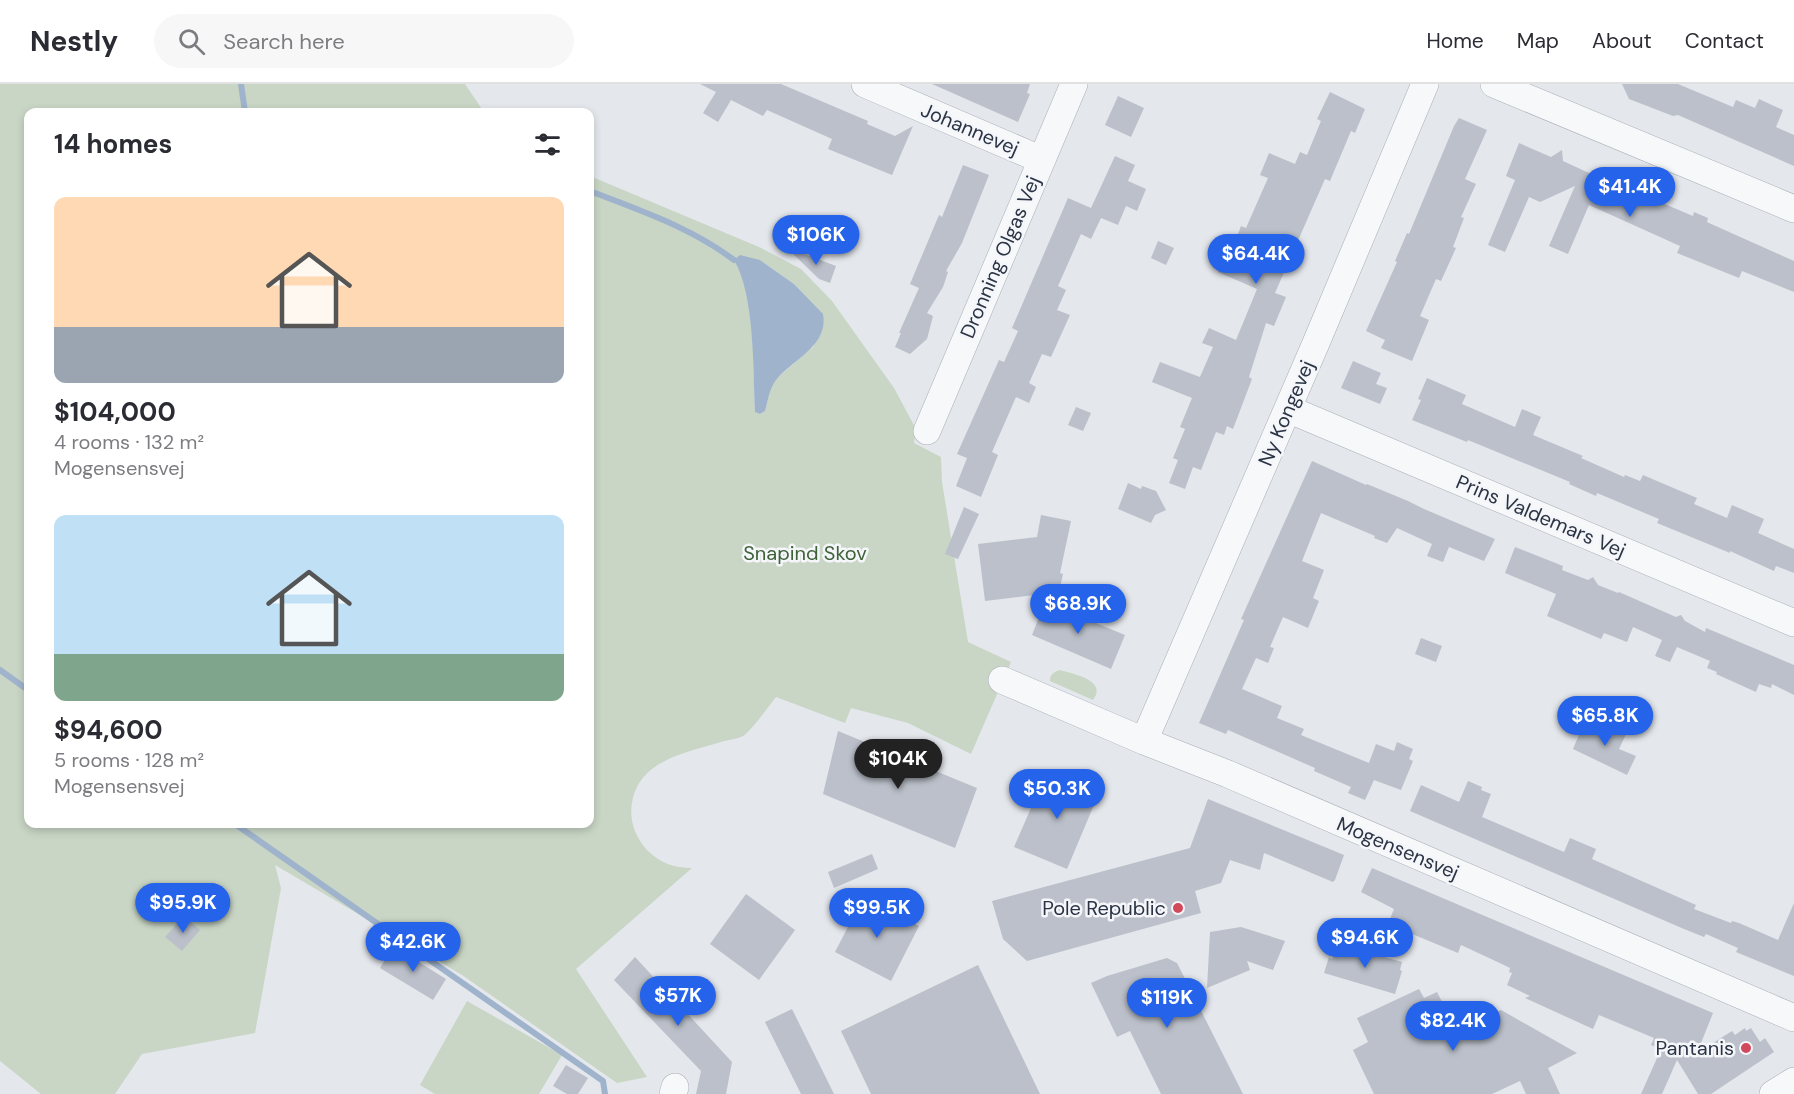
<!DOCTYPE html>
<meta charset="utf-8">
<style>
:root{--surface:#fff;--page:#f7f7f7;--text:#2b2b33;--muted:#7c7c81;--line:#e1e1e2;--accent:#2563eb}
body{margin:0;font-family:"DM Sans",sans-serif;background:var(--page);color:var(--text);height:100vh;display:flex;flex-direction:column;font-size:22px;white-space:nowrap}
*{box-sizing:border-box;margin:0}
p{font-size:20px;color:var(--muted)}
.icon{flex:none;width:33px;height:33px;fill:none;stroke:currentColor;stroke-width:2;stroke-linecap:round;stroke-linejoin:round}
.map{position:relative;flex:1;overflow:hidden}
.panel{position:absolute;left:24px;top:24px;width:570px;height:720px;display:flex;flex-direction:column;background:var(--surface);border-radius:12px;box-shadow:0 3px 9px #0003}
.panel>*{flex:none}
.price{position:absolute;translate:-50% -51px;padding:0 14px;border-radius:21px;background:var(--accent);color:#fff;font-size:20px;line-height:39px;filter:drop-shadow(0 2px 3px #0008)}
.price::after{content:'';position:absolute;left:50%;top:36px;width:18px;height:14px;margin-left:-9px;background:inherit;clip-path:polygon(0 0,100% 0,50% 100%)}
.price.active{background:#222;color:#fff}
ul{padding:0;list-style:none}
li{display:grid;align-content:center;gap:12px;height:318px;padding:0 30px}
li span{display:grid;place-items:center;height:186px;border-radius:12px;color:#555}
li>.icon{margin-inline-start:auto}
span .icon{width:108px;height:108px;fill:#fffc;stroke-width:1}
li b{font-size:26px}
h2{display:flex;justify-content:space-between;align-items:center;height:72px;padding:0 30px;font-size:26px}
header{display:flex;align-items:center;gap:36px;box-sizing:border-box;height:84px;padding:0 30px;background:var(--surface);border-bottom:2px solid var(--line)}
header strong{font-size:28px}
nav{display:flex;gap:33px;margin-inline-start:auto;font-size:21px}
.search{width:420px;height:54px;background:var(--page);display:flex;align-items:center;gap:15px;box-sizing:border-box;padding:0 21px;border-radius:33px;color:var(--muted);font-size:22px}
.map>svg:first-child{display:block}
.green{fill:#c9d6c5;fill-rule:evenodd}
.water{fill:#9fb4cc}
.lines{fill:none;stroke-linecap:round;stroke-linejoin:round}
.stream{stroke:#9fb4cc;stroke-width:6}
.building{fill:#bbc0ca}
.minor-casing{stroke:#a9aeb7;stroke-width:28}
.minor{stroke:#f7f8fa;stroke-width:27}
.poi-dot{fill:#d1495b;stroke:#f4f6f9;stroke-width:2}
.labels{text-anchor:middle;dominant-baseline:central;stroke-width:5;stroke-linejoin:round;paint-order:stroke}
.street-label{font-size:20px;fill:#2b3445;stroke:#f4f6f9}
.park-label{font-size:20px;fill:#3f6138;stroke:#f4f6f9}
.poi-label{font-size:20px;fill:#2b3445;stroke:#f4f6f9;text-anchor:end}
</style>
<header>
<strong>Nestly</strong>
<div class="search"><svg class="icon" aria-label="search" viewBox="0 0 24 24"><circle cx="10" cy="10" r="6"/><path d="M15 15l6 6"/></svg>Search here</div>
<nav><a>Home</a><a>Map</a><a>About</a><a>Contact</a></nav>
</header>
<div class="map">
<svg width="1794" height="1010" viewBox="0 0 1794 1010">
<rect width="100%" height="100%" fill="#e4e7ec"/>
<!-- green -->
<path class="green" d="M0 0H465L484 28H28V740H590V92L759 163 801 185 832 217 894 304 916 345 914 359 941 373 942 398 968 558 1011 578 971 670 908 639 851 624 845 639 776 613C768 623 752 646 743 652 737 655 727 656 721 658 685 669 639 676 632 719 629 736 635 753 647 766 660 779 674 784 692 784L576 885 647 993 617 999 462 891 275 781 281 804 255 949 142 970 115 1010H41L0 977ZM735 176H760L794 200 822 230 813 263 777 294 771 303 765 327 760 330 755 328C753 285 756 212 735 176Z
M1060 586C1073 590 1108 596 1093 616L1050 597C1050 590 1054 588 1060 586Z
M467 917 562 971 539 1010H435L420 1001Z"/>
<!-- water -->
<path class="water" d="M740 171 760 176 794 200 823 230C829 262 792 276 776 296 769 305 768 317 765 327L760 330 755 328C753 287 755 211 734 176Z"/>
<g class="lines">
<!-- stream -->
<path class="stream" d="M241 0 245 28
M590 107C641 127 690 143 734 176
M0 586 28 606
M235 740 603 997 605 1010"/>
</g>
<!-- building -->
<path class="building" d="M700 0H781L868 37 867 40 895 52 913 42 892 91 828 65 832 55 767 26 763 32 731 16 718 38 703 29 716 8Z
M932 0H1030L1027 9 1030 10 1018 38Z
M1622 0H1678L1733 23 1736 16 1755 24 1759 15 1783 26 1776 43 1794 51V82L1678 31 1673 32 1629 15Z
M1330 8 1365 25 1355 49 1351 47 1330 97 1325 95 1275 209 1286 213 1274 242 1266 239 1249 293 1252 295 1233 345 1227 342 1224 351 1216 348 1201 386 1193 383 1185 405 1169 399 1178 376 1173 374 1185 345 1180 343 1192 314 1152 298 1160 278 1200 293 1213 263 1202 259 1209 244 1236 256 1257 205 1218 188 1229 165 1232 166 1241 142 1246 144 1268 94 1260 91 1269 69 1295 80 1300 68 1307 71 1321 37 1317 35Z
M1118 12 1144 24 1131 53 1105 41Z
M1459 34 1487 46 1465 95 1476 100 1461 133 1464 134 1453 163 1456 164 1441 197 1436 195 1420 232 1429 236 1412 277 1381 264 1385 256 1366 247 1397 178 1395 177 1407 149 1409 150 1454 42Z
M1519 59 1551 73 1562 66 1563 77 1628 107 1629 105 1693 132 1694 128 1708 134 1707 138 1709 139 1794 177V208L1742 187 1739 194 1677 169 1680 162 1589 121 1568 170 1549 162 1575 102 1540 118 1529 113 1505 168 1488 161 1515 96 1506 92Z
M1115 72 1135 81 1128 97 1146 105 1137 127 1126 122 1118 141 1101 134 1091 155 1081 150 1058 202 1066 206 1057 226 1070 231 1051 273 1042 270 1029 299 1036 303 1029 319 1016 313 992 368 998 371 981 413 956 402 967 374 957 370 999 276 1004 278 1018 247 1012 244 1068 114 1091 124Z
M963 81 989 91 962 159 946 187 948 188 943 203 927 229 933 232 927 255 910 270 895 263 901 249H899L919 204 910 200 939 131 942 133Z
M1158 157 1174 164 1166 181 1151 174Z
M786 163 836 182 830 199 819 195Z
M1353 277 1381 289 1376 300 1387 304 1380 320 1341 304Z
M1427 294 1466 311 1462 320 1515 343 1522 325 1541 333 1533 351 1583 372 1581 374 1624 393 1625 391 1640 397 1643 391 1697 414 1694 420 1727 434 1732 421 1764 435 1758 449 1794 465V489L1776 482 1774 487 1730 467V469L1657 439 1659 435 1597 409 1596 412 1569 400 1570 398 1468 356 1467 358 1412 336 1421 316 1418 315Z
M1076 323 1091 329 1083 347 1068 341Z
M1312 377 1366 401 1367 400 1408 417 1424 425 1495 455 1484 477 1449 463 1443 478 1427 472 1432 460 1397 444 1387 459 1374 454 1375 452 1321 429 1302 477 1324 486 1313 514 1319 517 1308 544 1283 533 1270 563 1274 564 1268 579 1256 574 1242 605 1282 622 1277 634 1304 645 1301 651 1369 679 1376 660 1394 667 1397 658 1413 665 1409 675 1413 677 1401 706 1374 696 1365 716 1348 709 1351 703 1314 687 1315 684 1228 646 1226 650 1199 639 1244 536 1241 535Z
M1128 399 1141 405 1142 402 1156 407 1166 426 1155 431 1151 439 1118 425Z
M964 423 979 430 958 475 945 470Z
M1041 431 1071 437 1060 489 1063 490 1059 508 985 517 978 460 1037 453Z
M1515 463 1563 482 1562 486 1588 496 1593 493 1598 501 1618 509 1619 508 1676 533 1681 531 1685 537 1705 548 1706 544 1794 581V611L1772 600 1771 604 1759 600 1756 608 1716 590 1717 588 1707 584 1710 577 1677 563 1670 578 1655 572 1662 556 1633 543 1627 558 1604 549 1601 555 1547 532 1556 510 1505 489Z
M1045 518 1125 551 1111 585 1032 551Z
M1421 554 1442 562 1436 578 1415 570Z
M1590 640 1608 647 1611 641 1627 648 1619 665 1636 672 1627 691 1573 665 1583 641 1589 643Z
M838 647 977 704 955 764 823 710Z
M1047 687 1099 709 1067 785 1014 763Z
M1468 697 1482 703 1481 706 1491 710 1482 733 1564 768 1570 754 1596 765 1592 775 1696 821 1694 825 1731 839 1732 837 1739 839 1778 856 1794 819V892L1736 868 1738 864 1706 850 1704 853 1684 845 1410 727 1421 701 1459 718Z
M1208 715 1344 771 1335 796 1333 798 1264 769 1260 786 1230 776 1221 799 1195 807 1201 829 1027 877 1003 855 992 817 1190 764Z
M872 770 878 785 834 804 828 788Z
M1372 784 1713 929 1697 969 1732 947 1735 951 1745 944 1746 947 1751 944 1760 958 1765 954 1774 968 1711 1010H1698L1677 976 1662 1010H1641L1661 965 1651 961 1654 954 1599 931 1593 945 1525 914 1530 912 1507 901 1512 889 1509 888 1510 884 1504 881 1461 861 1458 869 1388 840 1394 825 1361 808Z
M746 810 795 846 759 896 710 860Z
M863 814 919 842 891 897 835 868Z
M184 832 200 846 182 867 165 853Z
M1241 843 1285 857 1273 886 1247 877 1250 886 1207 904 1210 848Z
M1339 860 1402 878 1400 886 1402 887 1395 910 1324 889 1329 873 1332 875Z
M393 862 446 895 433 916 380 884Z
M635 873 732 978 726 1010H696L701 987 614 896Z
M1167 874 1177 879 1243 1010H1161L1130 947 1117 953 1091 899 1107 892Z
M978 881 1040 1010H871L841 947Z
M1419 905 1424 914 1437 908 1454 941 1457 940 1460 946 1501 926 1577 969 1548 984 1560 1010H1526L1520 997 1492 1010H1374L1353 966 1368 958 1357 934Z
M792 925 834 1010H801L765 938Z
M566 981 588 994 578 1010H567L553 1002Z"/>
<g class="lines">
<defs>
<path id="minor" d="M865 0 1042 76
M1494 0 1794 125
M1288 325 1794 539
M927 347 1074 0
M1002 596 1144 657 1228 690 1794 934
M1144 657 1316 259 1425 0
M673 1010 675 1003
M1773 1010 1794 997"/>
</defs>
<!-- minor casing -->
<use href="#minor" class="minor-casing"/>
<!-- minor -->
<use href="#minor" class="minor"/>
</g>
<!-- markers -->
<g class="poi-dot">
<circle cx="1178" cy="824" r="6"/>
<circle cx="1746" cy="964" r="6"/>
</g>
<g class="labels">
<!-- street labels -->
<g class="street-label">
<text transform="translate(970 45) rotate(23)">Johannevej</text>
<text transform="translate(1000 173) rotate(-67)">Dronning Olgas Vej</text>
<text transform="translate(1286 329) rotate(-67)">Ny Kongevej</text>
<text transform="translate(1541 432) rotate(23)">Prins Valdemars Vej</text>
<text transform="translate(1398 764) rotate(23)">Mogensensvej</text>
</g>
<!-- park labels -->
<g class="park-label">
<text x="805" y="469">Snapind Skov</text>
</g>
<!-- poi labels -->
<g class="poi-label">
<text x="1166" y="824">Pole Republic</text>
<text x="1734" y="964">Pantanis</text>
</g>
</g>
</svg>
<b class="price" style="left:1630px;top:134px">$41.4K</b>
<b class="price" style="left:816px;top:182px">$106K</b>
<b class="price" style="left:1256px;top:201px">$64.4K</b>
<b class="price" style="left:1078px;top:551px">$68.9K</b>
<b class="price" style="left:1605px;top:663px">$65.8K</b>
<b class="price active" style="left:898px;top:706px">$104K</b>
<b class="price" style="left:1057px;top:736px">$50.3K</b>
<b class="price" style="left:183px;top:850px">$95.9K</b>
<b class="price" style="left:877px;top:855px">$99.5K</b>
<b class="price" style="left:1365px;top:885px">$94.6K</b>
<b class="price" style="left:413px;top:889px">$42.6K</b>
<b class="price" style="left:678px;top:943px">$57K</b>
<b class="price" style="left:1167px;top:945px">$119K</b>
<b class="price" style="left:1453px;top:968px">$82.4K</b>
<section class="panel">
<h2>14 homes<svg class="icon" aria-label="filters" viewBox="0 0 24 24"><path d="M4 7h16M4 17h16"/><circle cx="9" cy="7" r="2"/><circle cx="15" cy="17" r="2"/></svg></h2>
<ul>
<li><span style="background:linear-gradient(#ffd9b3 70%,#9aa5b1 0)"><svg class="icon" aria-label="home" viewBox="0 0 24 24"><path d="M3 11l9-7 9 7M6 9v11h12V9"/></svg></span><div><b>$104,000</b><p>4 rooms · 132 m²</p><p>Mogensensvej</p></div></li>
<li><span style="background:linear-gradient(#bfe0f5 75%,#7fa58c 0)"><svg class="icon" aria-label="home" viewBox="0 0 24 24"><path d="M3 11l9-7 9 7M6 9v11h12V9"/></svg></span><div><b>$94,600</b><p>5 rooms · 128 m²</p><p>Mogensensvej</p></div></li>
</ul>
</section>
</div>
